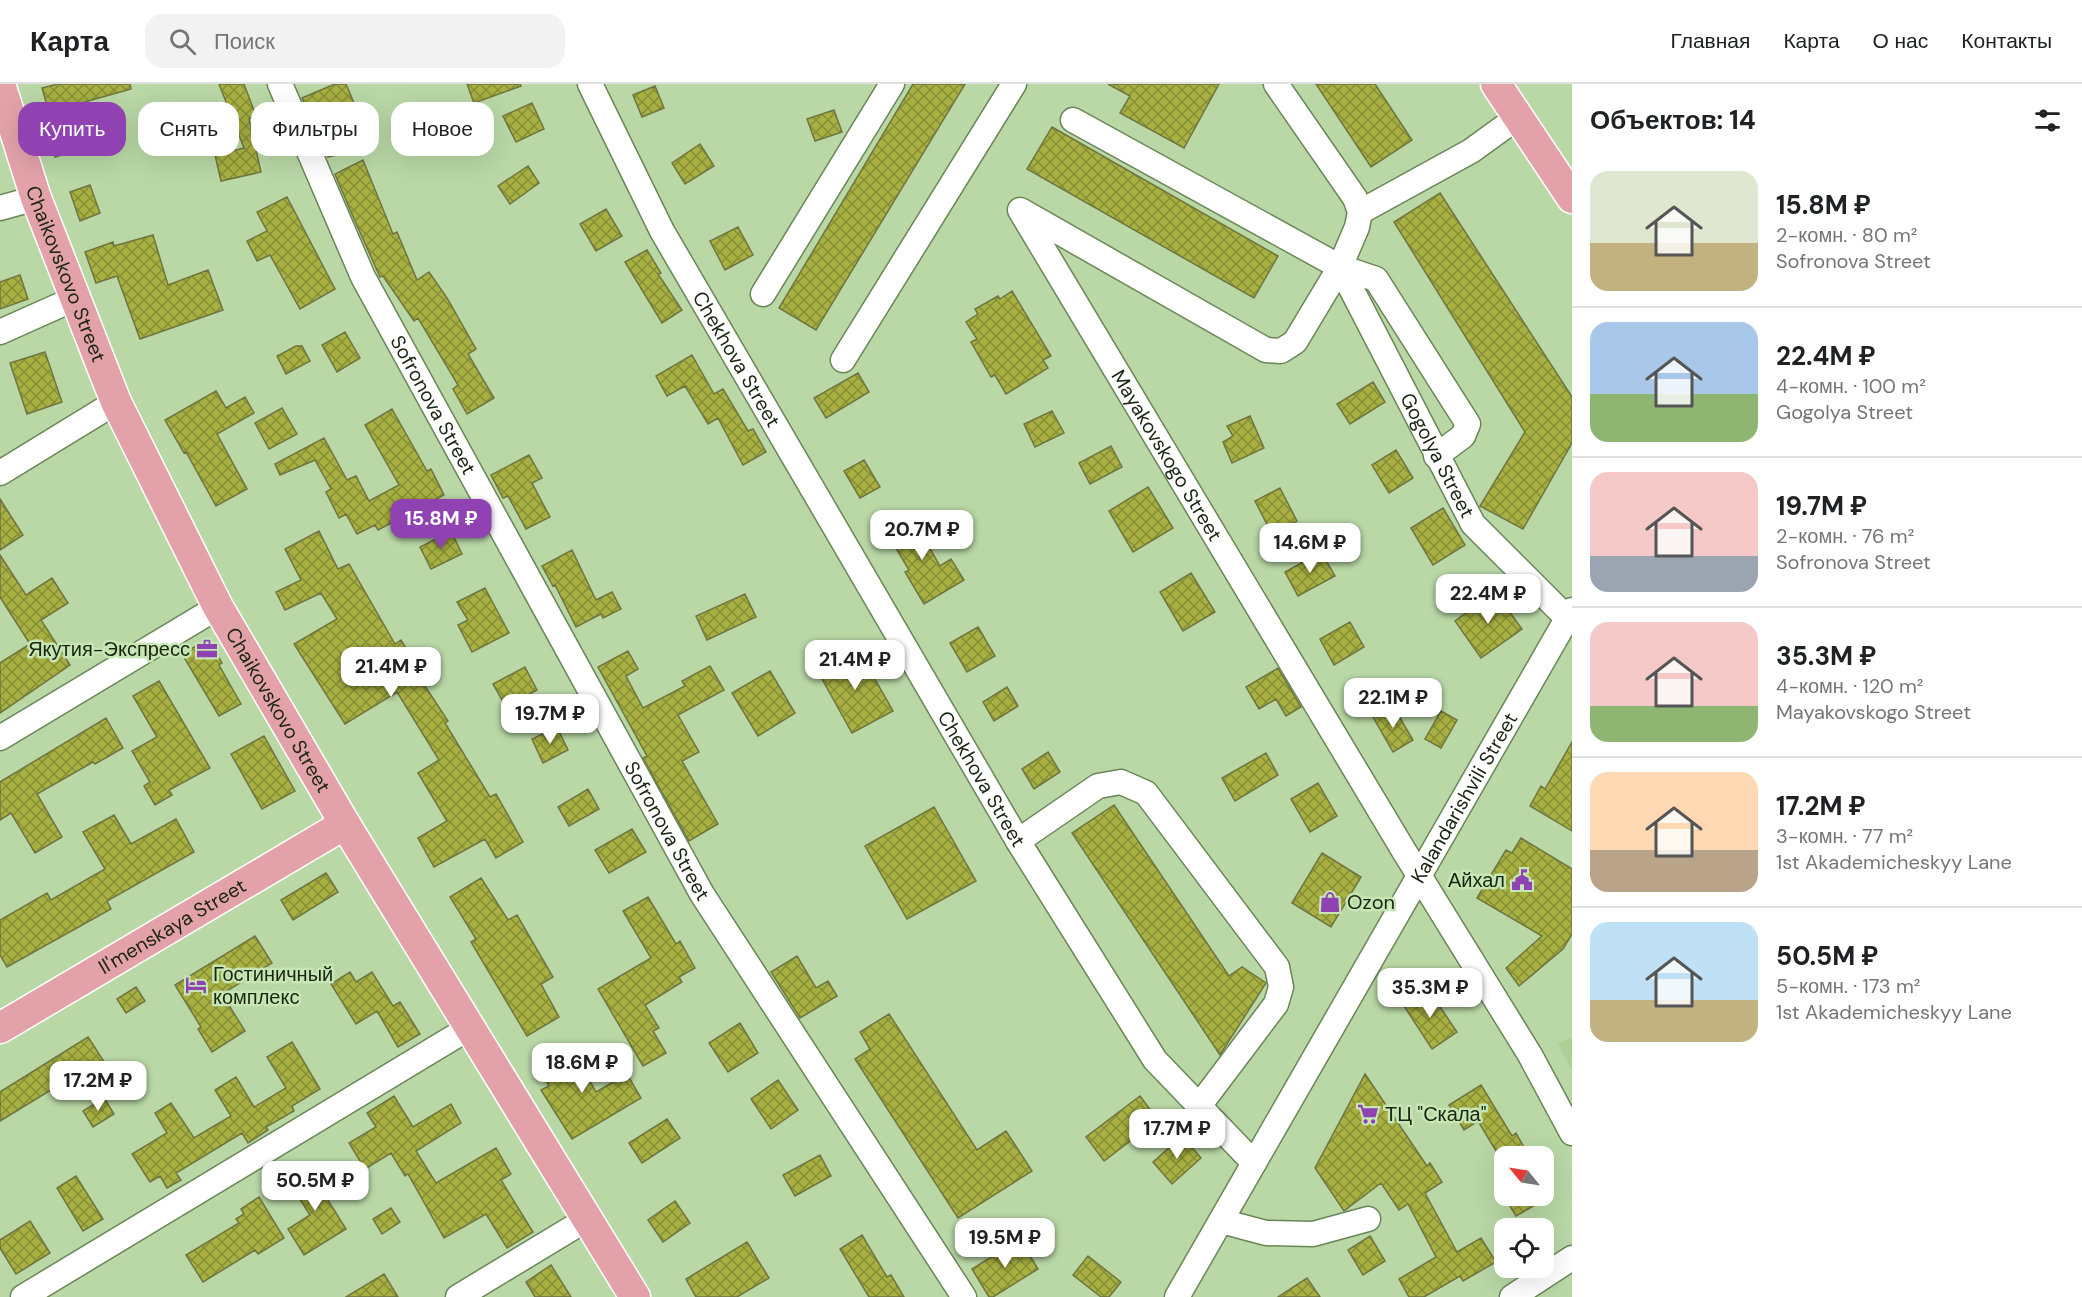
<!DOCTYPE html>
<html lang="ru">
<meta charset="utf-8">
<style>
:root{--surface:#fff;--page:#f2f2f2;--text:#202124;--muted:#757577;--line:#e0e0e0;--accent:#9042b3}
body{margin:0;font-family:"DM Sans",sans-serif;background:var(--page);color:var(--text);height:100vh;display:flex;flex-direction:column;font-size:22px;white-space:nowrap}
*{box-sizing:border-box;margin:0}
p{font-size:20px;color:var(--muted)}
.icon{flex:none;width:33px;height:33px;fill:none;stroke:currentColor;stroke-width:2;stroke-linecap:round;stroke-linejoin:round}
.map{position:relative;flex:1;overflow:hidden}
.side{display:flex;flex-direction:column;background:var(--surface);width:510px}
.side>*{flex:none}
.top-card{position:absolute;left:18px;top:18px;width:570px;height:54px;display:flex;gap:12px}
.needle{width:39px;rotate:300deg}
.fabs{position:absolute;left:1494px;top:1062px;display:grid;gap:12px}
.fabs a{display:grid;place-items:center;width:60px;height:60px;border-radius:12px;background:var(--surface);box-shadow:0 6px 24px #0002;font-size:30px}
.price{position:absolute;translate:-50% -51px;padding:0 14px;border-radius:12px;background:#fff;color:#222;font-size:20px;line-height:39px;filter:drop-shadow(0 2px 3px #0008)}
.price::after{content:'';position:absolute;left:50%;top:36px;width:18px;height:14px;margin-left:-9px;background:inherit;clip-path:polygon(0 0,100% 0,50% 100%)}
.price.selected{background:var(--accent);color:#fff}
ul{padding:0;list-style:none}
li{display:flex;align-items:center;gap:18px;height:150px;padding:0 18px}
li+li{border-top:2px solid var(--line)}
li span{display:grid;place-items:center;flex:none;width:168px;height:120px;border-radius:18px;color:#555}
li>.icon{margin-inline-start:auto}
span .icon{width:72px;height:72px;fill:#fffc;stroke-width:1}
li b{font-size:26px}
h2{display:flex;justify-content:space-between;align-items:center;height:72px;padding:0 18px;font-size:26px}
.tag{padding:0 21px;border-radius:18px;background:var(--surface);box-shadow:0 6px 24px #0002;font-size:21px;line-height:54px}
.tag.selected{background:var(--accent);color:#fff}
header{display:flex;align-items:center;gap:36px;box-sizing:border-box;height:84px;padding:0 30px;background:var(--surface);border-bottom:2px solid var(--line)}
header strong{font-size:28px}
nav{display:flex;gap:33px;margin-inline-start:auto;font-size:21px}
.search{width:420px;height:54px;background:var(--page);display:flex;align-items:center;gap:15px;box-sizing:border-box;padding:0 21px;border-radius:18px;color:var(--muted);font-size:22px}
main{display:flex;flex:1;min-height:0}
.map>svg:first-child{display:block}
.built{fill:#accf96}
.building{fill:url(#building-cross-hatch);stroke:#707540;stroke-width:1.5}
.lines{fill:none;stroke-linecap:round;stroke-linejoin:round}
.minor-casing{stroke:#698657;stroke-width:27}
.major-casing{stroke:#fff;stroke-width:33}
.minor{stroke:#fff;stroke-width:24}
.major{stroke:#e3a2aa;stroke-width:30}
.labels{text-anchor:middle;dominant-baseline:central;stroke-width:5;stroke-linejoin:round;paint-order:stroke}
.street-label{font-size:20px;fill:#1a2512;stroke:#c6e6b3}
.poi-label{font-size:20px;fill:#1a2512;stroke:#c6e6b3;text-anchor:start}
</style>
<header>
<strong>Карта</strong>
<div class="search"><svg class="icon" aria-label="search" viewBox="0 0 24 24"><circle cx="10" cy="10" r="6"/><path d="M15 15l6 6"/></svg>Поиск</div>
<nav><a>Главная</a><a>Карта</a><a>О нас</a><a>Контакты</a></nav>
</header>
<main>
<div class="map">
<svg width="1572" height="1213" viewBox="0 0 1572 1213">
<defs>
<pattern id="building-cross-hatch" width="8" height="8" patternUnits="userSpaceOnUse" patternTransform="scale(1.5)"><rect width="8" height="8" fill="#a7b041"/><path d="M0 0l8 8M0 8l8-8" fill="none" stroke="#878f35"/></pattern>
</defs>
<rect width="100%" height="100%" fill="#b9d8a6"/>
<!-- built -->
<path class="built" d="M1572 953V987L1558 960Z"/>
<!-- building -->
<path class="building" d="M58 0H130L131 5 81 19 93 62 55 73 46 44 53 42 42 4Z
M219 0H244L256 32 249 35 261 88 221 97 215 71 244 64Z
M335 0H346L354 19 344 23 361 65 328 73 302 14Z
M467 0H520L521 2 474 19Z
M913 0H965L816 246 779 224Z
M1108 0H1219L1184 64 1120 29 1130 12Z
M1316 0H1375L1412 56 1371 83Z
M655 2 664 24 642 33 633 11Z
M532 19 544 45 516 58 503 32Z
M834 26 842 48 815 57 807 35Z
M1052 43 1278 172 1254 214 1027 85Z
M700 60 714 82 685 100 672 79Z
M363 76 393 150 397 148 417 196 429 188 447 214 476 265 468 270 494 314 467 330 453 305 458 301 418 234 414 237 383 192 380 193 351 128 335 90Z
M528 82 539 99 510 120 498 102Z
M90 101 100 129 80 137 70 108Z
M1440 109 1572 313V359L1523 445 1480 422 1525 348 1394 138Z
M287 113 335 205 300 225 270 171 257 177 247 157 267 147 257 128Z
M606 125 622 152 596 167 580 140Z
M738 143 753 171 725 186 710 157Z
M153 151 168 201 208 186 223 226 140 255 117 192 96 199 85 168 113 158 114 162Z
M647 166 661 189 658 190 682 226 662 239 625 178Z
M20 191 28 215 0 225V198Z
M1012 207 1051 272 1043 276 1048 284 1006 310 995 291 991 293 971 258 977 255 966 238 978 230 975 225 998 212 1000 215Z
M345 248 360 274 337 288 322 261Z
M296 262H302L310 277 286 290 277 272Z
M45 268 62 318 27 330 10 279Z
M692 271 714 310 723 305 748 347 753 345 766 368 743 381 718 334 708 340 685 302 667 312 656 292Z
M858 289 869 308 826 334 814 314Z
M1373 298 1385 318 1350 340 1337 320Z
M216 307 226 324 245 313 254 329 217 350 247 405 216 422 186 368 184 369 165 336Z
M282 324 297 350 269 365 255 339Z
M392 325 427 387 431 385 444 411 378 446 375 441 357 450 346 430 339 434 326 408 331 405 315 376 280 391 275 380 324 354 347 396 356 392 369 417 399 401 365 341Z
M1052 327 1064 349 1035 363 1024 340Z
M1250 332 1264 364 1232 379 1223 358 1233 352 1227 342Z
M1111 362 1122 383 1090 400 1079 379Z
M1396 366 1413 394 1389 409 1372 381Z
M529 371 542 394 532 399 550 433 526 445 508 412 503 414 491 391Z
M864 376 880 403 860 414 844 387Z
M1148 403 1173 444 1133 468 1109 427Z
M1280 404 1297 437 1272 450 1255 417Z
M0 415 23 451 0 466Z
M1443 424 1465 461 1433 481 1411 444Z
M910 429 940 482 951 475 964 496 924 520 905 488 909 486 884 444Z
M319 447 338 485 349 480 395 560 401 556 426 597 423 599 448 637 445 639 490 713 496 710 523 758 496 774 485 755 434 783 418 754 447 737 418 689 439 676 397 608 345 640 294 560 337 535 321 509 285 526 276 508 301 496 285 465Z
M451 447 462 470 431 485 420 463Z
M572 466 596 516 612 508 621 525 603 534 601 530 576 543 555 501 553 502 542 482Z
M1321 468 1335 492 1298 512 1285 488Z
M0 471 26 511 52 494 68 519 41 536 70 581 0 629V579L30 560 0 513Z
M1191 489 1215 528 1183 547 1160 508Z
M485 504 509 549 472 568 458 541 468 536 457 518Z
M1495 508 1522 545 1481 574 1455 537Z
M745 510 756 533 707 556 696 532Z
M1350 538 1364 563 1334 581 1320 555Z
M978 543 995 572 967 588 950 559Z
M208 555 222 579 219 581 241 620 219 632 182 570Z
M858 565 893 627 852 649 817 586Z
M628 567 638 585 626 592 643 624 685 602 682 597 710 582 724 606 678 631 699 668 682 677 718 740 689 757 643 674 647 672 598 583Z
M525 583 537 606 506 623 493 600Z
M1278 584 1301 623 1286 632 1276 615 1259 625 1246 603Z
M770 587 795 629 758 652 732 609Z
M159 597 210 684 169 706 172 711 155 721 144 702 150 698 132 667 157 653 133 612Z
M1007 603 1018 622 994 637 983 618Z
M1393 622 1413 656 1393 668 1373 633Z
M1441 627 1457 636 1441 664 1425 655Z
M106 634 123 664 95 680 93 678 37 710 62 753 35 769 11 729 0 736V698Z
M557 643 568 666 543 679 532 655Z
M264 652 295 707 262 725 231 670Z
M1572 658V747L1530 722 1541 702 1545 705Z
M1048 668 1060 688 1034 705 1022 685Z
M1266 669 1278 691 1235 717 1222 694Z
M1318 699 1337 732 1310 748 1291 715Z
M588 705 599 725 569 742 558 723Z
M1114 721 1229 892 1242 883 1266 899 1220 971 1072 749Z
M934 723 976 797 907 835 865 762Z
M114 731 131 760 176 735 194 768 107 817 111 825 7 883 0 871V836L47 809 51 816 105 785 83 748Z
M632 745 646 768 609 789 595 766Z
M1521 754 1572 785V850L1563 865 1519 902 1506 884 1542 852 1477 814 1506 766 1512 769Z
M1322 769 1361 793 1331 843 1292 819Z
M326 789 338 808 293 836 281 816Z
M481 794 508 836 517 831 553 893 541 900 559 933 527 952 471 858 476 855 450 813Z
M648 813 676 860 680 857 695 884 679 893 682 898 645 921 659 944 653 947 666 969 643 982 598 905 651 874 623 827Z
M255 852 272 879 222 910 245 947 212 968 198 945 201 943 175 901Z
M797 872 816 904 828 897 837 912 800 934 771 888Z
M350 888 356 898 372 888 393 922 400 918 420 950 398 963 377 927 356 940 331 900Z
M136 903 145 917 126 929 117 915Z
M1428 905 1457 948 1432 965 1404 922Z
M889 930 977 1066 1006 1047 1032 1087 958 1134 855 975 870 965 860 948Z
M740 939 758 969 728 988 709 959Z
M88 953 112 990 86 1006 77 990 0 1037V1008Z
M292 958 320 1005 292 1022 294 1027 266 1043 268 1046 248 1059 242 1049 176 1089 181 1096 167 1104 160 1092 150 1098 132 1070 167 1049 155 1029 171 1019 194 1054 231 1032 215 1006 236 993 254 1023 286 1004 267 973Z
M571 963 596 1008 627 990 641 1014 572 1055 541 1006 549 1002 540 987V980Z
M1365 990 1427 1082 1430 1079 1442 1098 1425 1109 1457 1168 1481 1154 1496 1178 1463 1197 1460 1192 1424 1213H1409L1399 1195 1436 1173 1408 1120 1399 1126 1381 1099 1344 1127 1315 1084Z
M778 996 798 1026 771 1045 751 1015Z
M1481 1001 1512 1052 1516 1049 1529 1072H1499L1478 1037 1464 1046 1449 1021Z
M394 1012 413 1043 451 1020 461 1039 416 1067 436 1099 496 1064 511 1090 501 1096 533 1148 507 1164 486 1130 444 1154 408 1090 405 1092 391 1069 365 1085 349 1059 376 1043 367 1029Z
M1140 1012 1158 1036 1104 1077 1086 1053Z
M104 1014 114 1030 93 1043 83 1027Z
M667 1035 680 1054 642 1079 629 1059Z
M1182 1052 1201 1074 1172 1100 1153 1078Z
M820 1071 831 1092 795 1112 783 1091Z
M313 1078 332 1109 326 1113 346 1145 304 1171 288 1145 310 1131 297 1111 303 1107 293 1091Z
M76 1092 103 1135 83 1147 57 1104Z
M1504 1112H1551L1516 1132Z
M259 1113 284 1154 258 1170 255 1166 203 1198 186 1171 239 1139 236 1135 244 1130 241 1125Z
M675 1117 690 1139 663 1158 648 1136Z
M391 1124 400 1138 382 1150 373 1135Z
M30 1137 50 1169 16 1190 0 1164V1156Z
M862 1151 887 1193 891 1191 904 1213H869L840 1165Z
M1370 1152 1385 1177 1363 1191 1348 1166Z
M1020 1155 1038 1185 993 1213H989L972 1185Z
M747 1158 769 1194 737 1213H696L686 1195Z
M1088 1172 1121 1198 1109 1213H1101L1073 1191Z
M551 1181 571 1213H535L526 1198Z
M384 1190 398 1213H346Z
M1307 1194 1320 1213H1278Z"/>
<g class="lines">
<defs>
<g id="minor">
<path id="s1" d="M280 0 363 193 702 810 964 1213"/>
<path id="s2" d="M590 0 662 147 1018 757 1155 976 1254 1079"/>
<path d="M1073 36 1340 183 1376 195 1468 340 1463 352 1436 372"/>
<path d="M0 124 36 114"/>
<path id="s3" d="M1020 126 1404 767 1530 971 1572 1049"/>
<path d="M1022 127 1266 266 1281 267 1295 258 1340 183 1357 143 1360 128 1355 114 1276 0"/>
<path d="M1360 128 1471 67 1518 33"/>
<path id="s4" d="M1340 183 1473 440 1567 534"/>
<path d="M763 210 892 0"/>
<path d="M0 248 76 214"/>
<path d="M843 276 1014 0"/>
<path d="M0 389 116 318"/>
<path d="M0 654 218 523"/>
<path d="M1018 757 1098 702 1121 698 1146 709 1277 883 1281 903 1276 920 1199 1022"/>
<path d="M1221 1137 1266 1149 1313 1150 1368 1135"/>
<path d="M23 1213 469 944"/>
<path d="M458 1213 587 1135"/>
<path id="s5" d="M1177 1213 1572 526"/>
<path d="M1512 1213 1572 1174"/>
</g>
<g id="major">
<path id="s6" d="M0 0 36 114 116 318 218 523 345 740 635 1213"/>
<path d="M1496 0 1572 114"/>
<path id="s7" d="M0 944 345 740"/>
</g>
</defs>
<!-- minor casing -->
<use href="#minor" class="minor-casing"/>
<!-- major casing -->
<use href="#major" class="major-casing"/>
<!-- minor -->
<use href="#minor" class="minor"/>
<!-- major -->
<use href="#major" class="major"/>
</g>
<!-- icons -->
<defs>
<symbol id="office-bare" viewBox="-9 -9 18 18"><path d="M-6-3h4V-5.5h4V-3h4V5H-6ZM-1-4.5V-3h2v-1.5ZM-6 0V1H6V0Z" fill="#9042b3" stroke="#c6e6b3" stroke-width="2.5" paint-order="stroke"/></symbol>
<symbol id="civic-bare" viewBox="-9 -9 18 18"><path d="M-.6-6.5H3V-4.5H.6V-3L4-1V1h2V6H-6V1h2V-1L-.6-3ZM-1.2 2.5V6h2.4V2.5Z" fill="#9042b3" stroke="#c6e6b3" stroke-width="2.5" paint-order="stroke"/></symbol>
<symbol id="shop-bare" viewBox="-9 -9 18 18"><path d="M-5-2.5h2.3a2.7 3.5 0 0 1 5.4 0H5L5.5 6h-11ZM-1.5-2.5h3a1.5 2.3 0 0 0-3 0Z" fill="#9042b3" stroke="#c6e6b3" stroke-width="2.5" paint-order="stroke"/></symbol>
<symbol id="hotel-bare" viewBox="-9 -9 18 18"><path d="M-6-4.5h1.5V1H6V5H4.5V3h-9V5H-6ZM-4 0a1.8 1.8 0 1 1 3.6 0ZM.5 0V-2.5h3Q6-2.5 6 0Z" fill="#9042b3" stroke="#c6e6b3" stroke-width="2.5" paint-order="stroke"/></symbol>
<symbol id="supermarket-bare" viewBox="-9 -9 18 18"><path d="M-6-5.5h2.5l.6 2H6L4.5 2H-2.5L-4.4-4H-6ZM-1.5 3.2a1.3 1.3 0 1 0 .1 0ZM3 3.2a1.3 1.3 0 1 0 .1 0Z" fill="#9042b3" stroke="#c6e6b3" stroke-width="2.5" paint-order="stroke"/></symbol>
</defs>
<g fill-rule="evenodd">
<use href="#office-bare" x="192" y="550" width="30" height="30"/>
<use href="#civic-bare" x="1507" y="781" width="30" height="30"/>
<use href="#shop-bare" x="1315" y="803" width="30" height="30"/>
<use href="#hotel-bare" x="181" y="886" width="30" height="30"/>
<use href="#supermarket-bare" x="1353" y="1015" width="30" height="30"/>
</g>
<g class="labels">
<!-- street labels -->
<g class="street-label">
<text stroke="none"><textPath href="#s6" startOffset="201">Chaikovskovo Street</textPath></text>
<text stroke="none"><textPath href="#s2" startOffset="312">Chekhova Street</textPath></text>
<text stroke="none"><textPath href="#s1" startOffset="356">Sofronova Street</textPath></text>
<text stroke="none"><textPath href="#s3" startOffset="286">Mayakovskogo Street</textPath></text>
<text stroke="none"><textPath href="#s4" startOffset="212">Gogolya Street</textPath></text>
<text stroke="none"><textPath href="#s6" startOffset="687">Chaikovskovo Street</textPath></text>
<text stroke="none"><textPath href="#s2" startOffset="798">Chekhova Street</textPath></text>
<text stroke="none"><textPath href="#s5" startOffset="576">Kalandarishvili Street</textPath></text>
<text stroke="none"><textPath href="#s1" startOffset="842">Sofronova Street</textPath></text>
<text stroke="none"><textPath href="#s7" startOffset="200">Il'menskaya Street</textPath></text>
</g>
<!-- poi labels -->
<g class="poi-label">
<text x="190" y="565" text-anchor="end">Якутия-Экспресс</text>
<text x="1505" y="796" text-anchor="end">Айхал</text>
<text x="1347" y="818">Ozon</text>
<text x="213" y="890">Гостиничный<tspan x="213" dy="23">комплекс</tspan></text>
<text x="1385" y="1030">ТЦ "Скала"</text>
</g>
</g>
</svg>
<div class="fabs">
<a><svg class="needle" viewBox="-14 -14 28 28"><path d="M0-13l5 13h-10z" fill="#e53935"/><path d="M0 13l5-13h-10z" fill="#757577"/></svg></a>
<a><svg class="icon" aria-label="locate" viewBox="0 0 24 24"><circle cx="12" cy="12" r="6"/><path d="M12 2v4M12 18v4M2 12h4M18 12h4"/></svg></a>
</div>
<b class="price selected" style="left:441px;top:466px">15.8M ₽</b>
<b class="price" style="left:922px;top:477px">20.7M ₽</b>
<b class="price" style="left:1310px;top:490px">14.6M ₽</b>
<b class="price" style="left:1488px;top:541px">22.4M ₽</b>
<b class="price" style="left:855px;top:607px">21.4M ₽</b>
<b class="price" style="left:391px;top:614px">21.4M ₽</b>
<b class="price" style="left:1393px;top:645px">22.1M ₽</b>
<b class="price" style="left:550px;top:661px">19.7M ₽</b>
<b class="price" style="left:1430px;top:935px">35.3M ₽</b>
<b class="price" style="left:582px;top:1010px">18.6M ₽</b>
<b class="price" style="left:98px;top:1028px">17.2M ₽</b>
<b class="price" style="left:1177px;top:1076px">17.7M ₽</b>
<b class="price" style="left:315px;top:1128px">50.5M ₽</b>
<b class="price" style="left:1005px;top:1185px">19.5M ₽</b>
<div class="top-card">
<a class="tag selected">Купить</a>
<a class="tag">Снять</a>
<a class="tag">Фильтры</a>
<a class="tag">Новое</a>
</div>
</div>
<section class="side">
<h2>Объектов: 14<svg class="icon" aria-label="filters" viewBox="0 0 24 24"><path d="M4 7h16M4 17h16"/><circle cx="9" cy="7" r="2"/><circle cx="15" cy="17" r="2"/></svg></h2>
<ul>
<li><span style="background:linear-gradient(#dfe7d0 60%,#c2b280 0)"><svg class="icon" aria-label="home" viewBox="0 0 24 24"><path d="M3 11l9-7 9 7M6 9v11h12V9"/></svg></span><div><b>15.8M ₽</b><p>2-комн. · 80 m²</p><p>Sofronova Street</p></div></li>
<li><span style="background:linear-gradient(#a9c7e8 60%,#8fb573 0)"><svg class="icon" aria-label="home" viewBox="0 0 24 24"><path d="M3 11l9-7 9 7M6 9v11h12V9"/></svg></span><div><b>22.4M ₽</b><p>4-комн. · 100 m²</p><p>Gogolya Street</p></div></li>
<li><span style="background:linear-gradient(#f6c9c9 70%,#9aa5b1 0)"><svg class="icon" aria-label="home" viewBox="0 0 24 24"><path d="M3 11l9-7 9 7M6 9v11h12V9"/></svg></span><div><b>19.7M ₽</b><p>2-комн. · 76 m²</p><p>Sofronova Street</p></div></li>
<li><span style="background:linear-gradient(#f6c9c9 70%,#8fb573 0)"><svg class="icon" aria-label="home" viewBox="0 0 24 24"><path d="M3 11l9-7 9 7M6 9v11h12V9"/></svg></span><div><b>35.3M ₽</b><p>4-комн. · 120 m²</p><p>Mayakovskogo Street</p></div></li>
<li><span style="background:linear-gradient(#ffd9b3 65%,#b9a48a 0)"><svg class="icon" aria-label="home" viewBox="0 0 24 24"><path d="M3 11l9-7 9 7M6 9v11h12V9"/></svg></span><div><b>17.2M ₽</b><p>3-комн. · 77 m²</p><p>1st Akademicheskyy Lane</p></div></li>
<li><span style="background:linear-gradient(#bfe0f5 65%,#c2b280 0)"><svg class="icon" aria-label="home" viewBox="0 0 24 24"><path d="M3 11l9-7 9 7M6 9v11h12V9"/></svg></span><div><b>50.5M ₽</b><p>5-комн. · 173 m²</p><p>1st Akademicheskyy Lane</p></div></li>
</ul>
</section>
</main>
